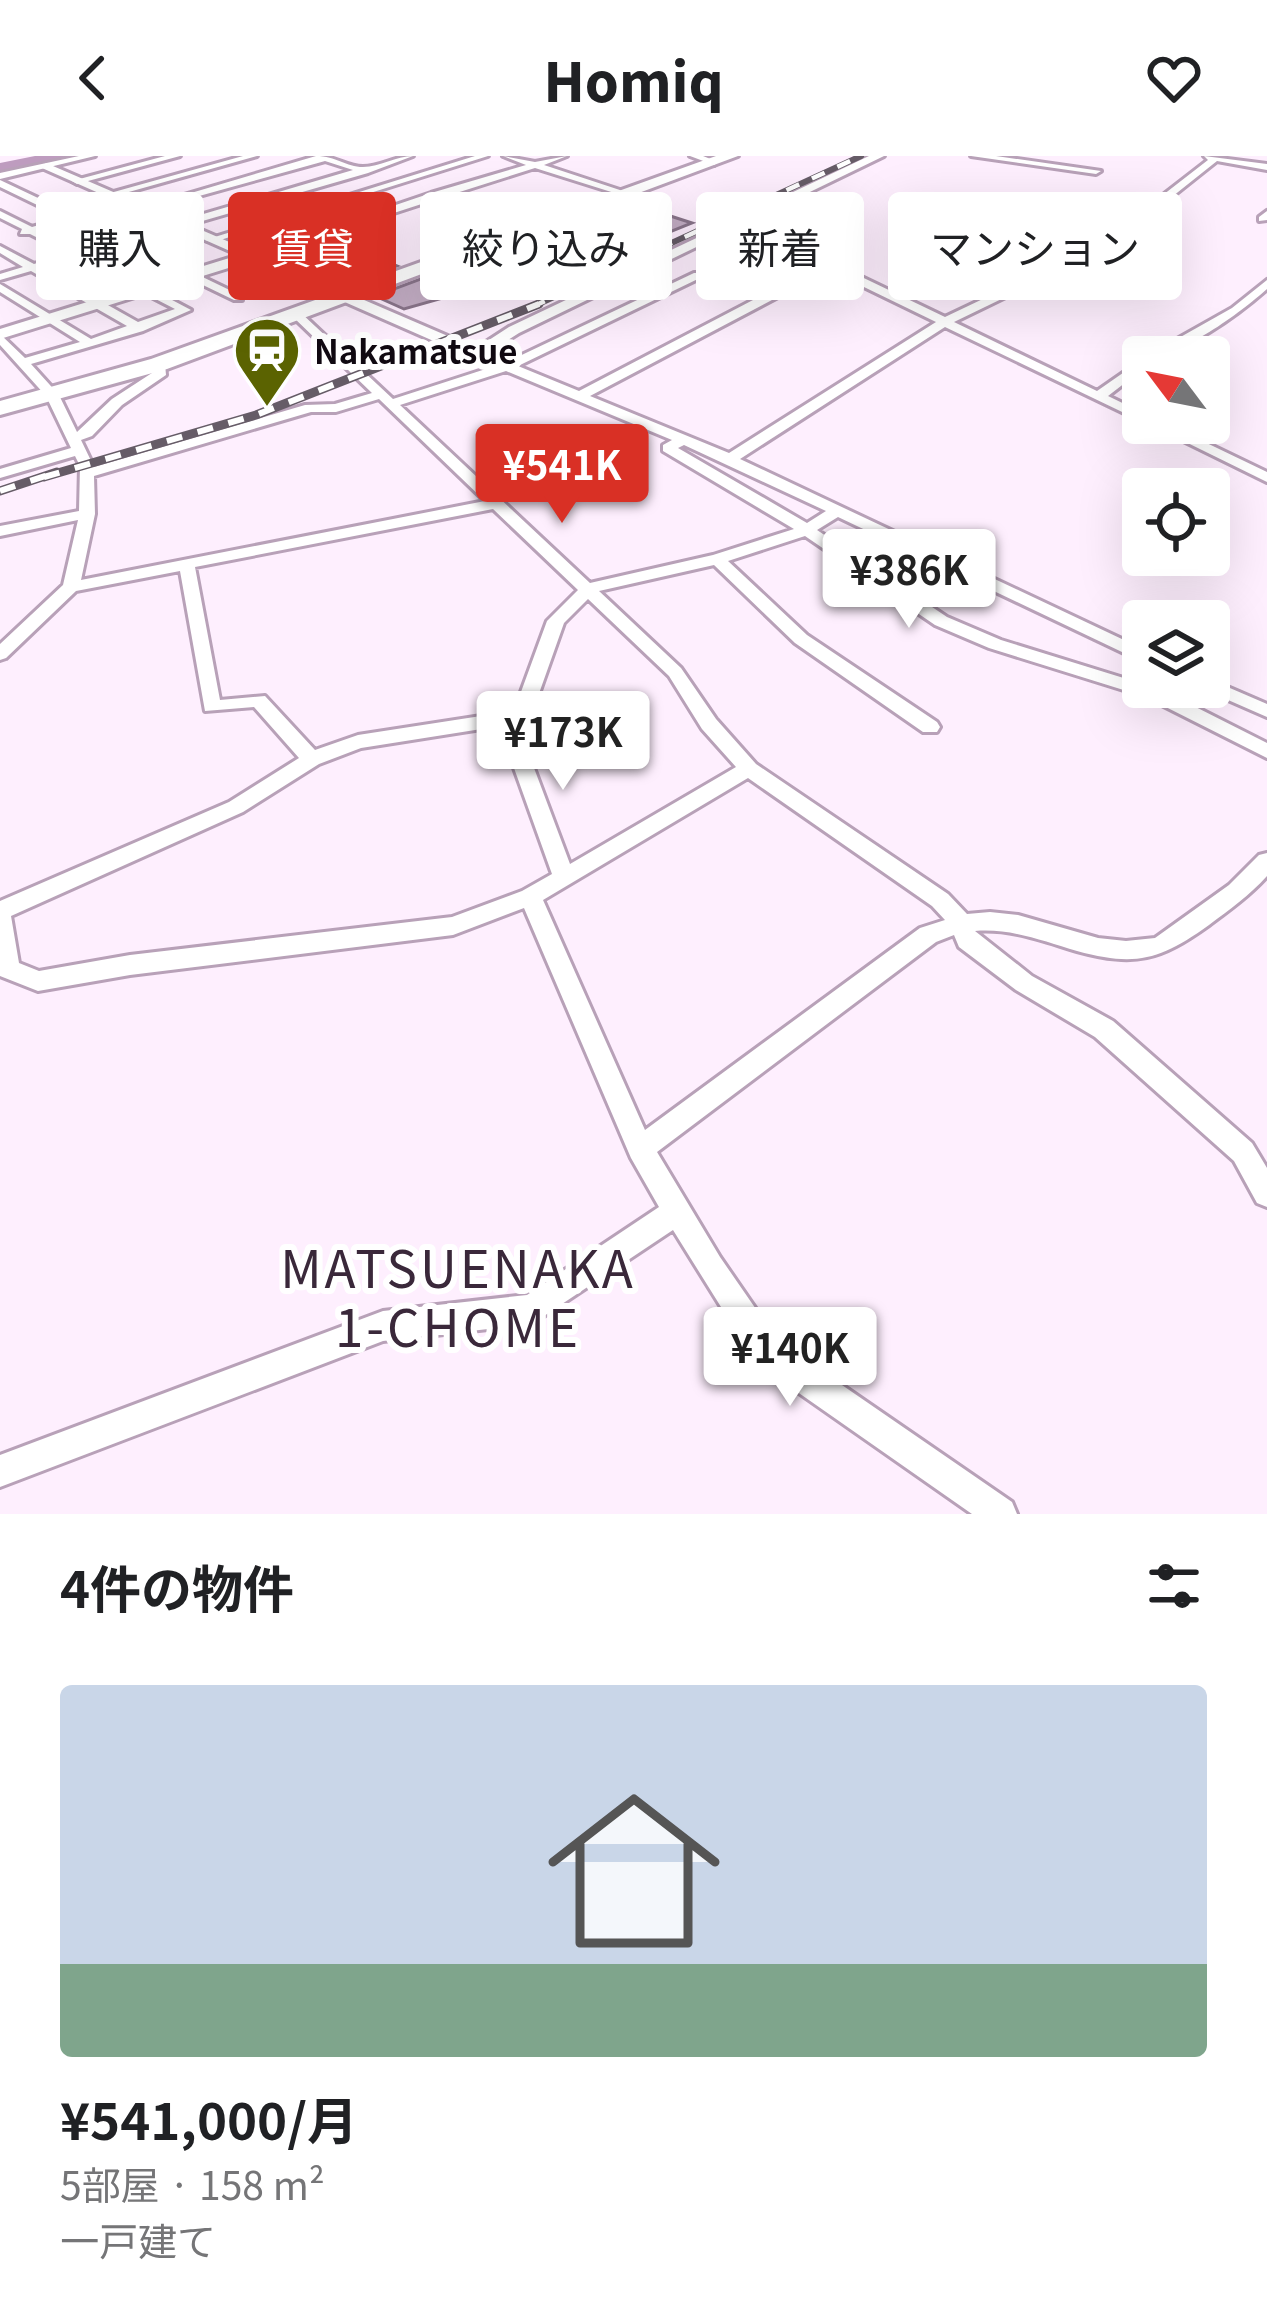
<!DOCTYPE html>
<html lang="ja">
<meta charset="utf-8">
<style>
:root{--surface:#fff;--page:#f6f6f6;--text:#202124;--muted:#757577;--line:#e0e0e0;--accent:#d93025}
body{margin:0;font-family:Georgia,"Noto Sans JP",serif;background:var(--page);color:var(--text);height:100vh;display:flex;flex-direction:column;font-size:45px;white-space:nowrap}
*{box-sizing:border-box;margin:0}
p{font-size:39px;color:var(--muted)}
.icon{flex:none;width:66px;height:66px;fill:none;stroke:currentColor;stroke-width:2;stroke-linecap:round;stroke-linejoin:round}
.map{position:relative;height:1358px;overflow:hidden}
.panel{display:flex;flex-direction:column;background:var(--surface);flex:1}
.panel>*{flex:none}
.guide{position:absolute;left:36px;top:36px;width:1197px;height:108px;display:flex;gap:24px}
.needle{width:78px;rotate:302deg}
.tools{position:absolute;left:1122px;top:180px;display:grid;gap:24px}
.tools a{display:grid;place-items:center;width:108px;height:108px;border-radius:12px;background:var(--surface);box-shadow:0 12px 48px #0002;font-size:60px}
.price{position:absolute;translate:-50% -102px;padding:0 27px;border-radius:12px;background:#fff;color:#222;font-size:39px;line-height:78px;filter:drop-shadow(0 3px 6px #0008)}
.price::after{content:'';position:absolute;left:50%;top:72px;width:36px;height:27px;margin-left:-18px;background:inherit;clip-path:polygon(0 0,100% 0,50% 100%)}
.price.selected{background:var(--accent);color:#fff}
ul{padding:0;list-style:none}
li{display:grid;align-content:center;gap:24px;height:636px;padding:0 60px}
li+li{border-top:3px solid var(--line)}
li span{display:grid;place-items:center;height:372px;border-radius:12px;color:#555}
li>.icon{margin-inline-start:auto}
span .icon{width:216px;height:216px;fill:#fffc;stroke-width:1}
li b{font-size:51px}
h2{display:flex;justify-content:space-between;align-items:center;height:144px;padding:0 60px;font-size:51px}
.chip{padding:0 42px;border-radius:12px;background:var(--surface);box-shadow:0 12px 48px #0002;font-size:42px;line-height:108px}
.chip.selected{background:var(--accent);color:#fff}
header{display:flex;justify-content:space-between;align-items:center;height:156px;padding:0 60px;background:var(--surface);font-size:54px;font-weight:800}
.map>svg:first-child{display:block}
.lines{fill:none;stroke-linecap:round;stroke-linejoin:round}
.river{fill:#be9cbf;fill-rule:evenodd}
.building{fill:#c3adc4;stroke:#8a758b;stroke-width:3}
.minor-casing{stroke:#b8a1b8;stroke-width:6}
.tertiary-casing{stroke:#b8a1b8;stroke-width:6}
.primary-casing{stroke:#b8a1b8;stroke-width:6}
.minor{fill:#fff;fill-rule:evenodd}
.tertiary{fill:#fff;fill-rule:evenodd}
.primary{fill:#fff;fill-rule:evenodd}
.rail-far1-casing{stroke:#665c67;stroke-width:6}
.rail-casing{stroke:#665c67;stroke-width:9}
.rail-far1{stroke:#fff;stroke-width:4.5;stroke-dasharray:14;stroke-linecap:butt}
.rail{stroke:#fff;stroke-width:6;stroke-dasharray:16;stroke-linecap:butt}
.labels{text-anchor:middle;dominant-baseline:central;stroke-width:12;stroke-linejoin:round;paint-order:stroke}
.far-poi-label{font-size:33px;font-weight:bold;fill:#100911;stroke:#fff;text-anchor:start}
.near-neighbourhood-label{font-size:51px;letter-spacing:3px;fill:#3a283a;stroke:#fff}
</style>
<header><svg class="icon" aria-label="back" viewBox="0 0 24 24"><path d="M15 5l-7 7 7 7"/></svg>Homiq<svg class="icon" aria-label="heart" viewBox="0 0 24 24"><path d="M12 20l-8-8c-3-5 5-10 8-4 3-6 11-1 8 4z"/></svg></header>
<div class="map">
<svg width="1267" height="1358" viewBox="0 0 1267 1358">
<rect width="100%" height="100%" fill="#feeffe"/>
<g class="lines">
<!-- river -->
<path class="river" d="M35 0H77L0 21V7Z"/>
</g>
<!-- building -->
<path class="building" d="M627 46 692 67 511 140 485 130 404 153 375 140Z
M350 91 397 110 347 128 297 110Z"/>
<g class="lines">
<defs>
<path id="minor" d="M79 0H95L0 23V17Z
M165 0H180L77 28 72 25Z
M243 0H257L111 41 103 39Z
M316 0C336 0 346 11 363 11 380 11 396 0 413 0L368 17 130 86 242 140V144H234L120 89 87 99 191 154 143 175 31 208 59 239 77 276 112 243 155 215V205L165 208 166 219 122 249 92 280 81 284 94 311 305 249 335 248 372 237 292 160V156H300L393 243 495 210 447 190V184H455L507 206 694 117H702V121L518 210 579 235 820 109 735 68V64H743L945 161 1101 87 1208 4 1204 0 1267 8V14L1217 5 1109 91 954 166 1097 235 1143 203V213L1108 240 1143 257V266L945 171 740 303 1143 493V506L838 361 817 374 947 461 1001 484 1143 528V531L1160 533 1267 587V602L1146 541 989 492 935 469 805 380 728 405 807 479 937 566 940 571 937 576H923L795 487 714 409 599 435 681 512 716 563 756 608 948 738 967 758 990 756 1018 759 1098 782 1126 785 1155 782 1229 729 1259 699 1267 697V720C1250 739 1229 754 1209 769 1160 804 1136 811 1077 795 1043 785 1011 772 975 775L1032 820 1113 865 1252 987 1267 1012V1051L1257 1047 1234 1005 1095 881 1016 834 959 791 954 779 936 786 657 996 720 1101 778 1185 1012 1346 1017 1358H972L756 1207 673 1074 532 1168 383 1185 0 1331V1299L383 1155 527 1139 659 1051 631 1002 524 752 453 779 130 819 38 835 0 820V745L229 646 299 602 254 551 205 555 180 415 76 435 6 502 0 504V488L63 429 78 364 0 380V370L79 355 80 310 75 300 0 322V313L71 292 46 240 0 189V178L25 202 80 186 0 136V128L91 183 127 170 31 115 0 124V118L23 111 0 97V90L34 108 68 97 30 78H20L22 73 0 62V55L32 71 64 62 0 31V24L74 59 130 45V49L82 63 122 82 353 14 325 5 145 55 137 53ZM72 66 111 85 78 94 40 75ZM76 102 175 153 138 166 42 112ZM829 114 936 166 729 297 590 240ZM506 215 672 284 663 289V295L794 373 713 399 590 427 400 249ZM379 243 485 345 81 424 95 358 94 320 311 256H336ZM684 289 826 355 807 367 678 292ZM493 353 578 434 547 465 514 555 358 579 315 594 265 540 220 544 195 411ZM588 443 669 520 702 573 736 611 570 708 534 612 531 560 564 467ZM513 568 514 612 552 718 522 735 452 761 130 799 39 815 19 807 11 760 243 656 319 608 361 592ZM748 622 932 750 945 764 920 772 645 974 543 744Z
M475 0H488L214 86 205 84Z
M503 0 535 6 567 0 544 9 632 38 624 40 535 12 447 40 534 71V75L437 43 252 103 243 101 431 37 526 9Z
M690 0H703L718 6 714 9Z
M971 0H996L1101 15 1096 18Z
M1267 55V64L1259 65V61Z
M1267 124V133C1240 157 1181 201 1145 201L1232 152Z
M1147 267H1165L1267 316V326Z
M1209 523 1267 548V561L1203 533 1209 531Z"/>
<path id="tertiary" d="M869 0H884L519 177 483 200 469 197 509 171Z
M46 7 457 184 459 187 445 190 251 105 0 183V173L239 99 42 12Z"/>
<path id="primary" d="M716 0H738L167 213 0 259V245L151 203Z"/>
</defs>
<!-- minor casing -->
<use href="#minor" class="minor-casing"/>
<!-- tertiary casing -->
<use href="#tertiary" class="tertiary-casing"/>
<!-- primary casing -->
<use href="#primary" class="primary-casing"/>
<!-- minor -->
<use href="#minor" class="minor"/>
<!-- tertiary -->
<use href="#tertiary" class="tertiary"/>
<!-- primary -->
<use href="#primary" class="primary"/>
<defs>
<path id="rail-far1" d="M532 151 861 0"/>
<path id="rail" d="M44 321 256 259 539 148
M0 335 57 316"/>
</defs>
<!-- rail-far1 casing -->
<use href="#rail-far1" class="rail-far1-casing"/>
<!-- rail casing -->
<use href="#rail" class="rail-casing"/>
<!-- rail-far1 -->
<use href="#rail-far1" class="rail-far1"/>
<!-- rail -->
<use href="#rail" class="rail"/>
</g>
<!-- icons -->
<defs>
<symbol id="station-pin" viewBox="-11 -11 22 30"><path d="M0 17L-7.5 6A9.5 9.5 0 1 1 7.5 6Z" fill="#5b6301" stroke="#fff"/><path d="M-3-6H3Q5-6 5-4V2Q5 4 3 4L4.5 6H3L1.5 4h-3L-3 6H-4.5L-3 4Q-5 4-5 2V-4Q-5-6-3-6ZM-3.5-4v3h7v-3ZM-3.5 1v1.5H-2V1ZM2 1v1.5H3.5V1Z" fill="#fff"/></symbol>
</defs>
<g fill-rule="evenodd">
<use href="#station-pin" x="229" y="156" width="76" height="104"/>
</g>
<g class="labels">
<!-- far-poi labels -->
<g class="far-poi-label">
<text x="314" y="194">Nakamatsue</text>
</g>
<!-- near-neighbourhood labels -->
<g class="near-neighbourhood-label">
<text x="458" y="1110">MATSUENAKA<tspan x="458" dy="59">1-CHOME</tspan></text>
</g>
</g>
</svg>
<div class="tools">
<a><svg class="needle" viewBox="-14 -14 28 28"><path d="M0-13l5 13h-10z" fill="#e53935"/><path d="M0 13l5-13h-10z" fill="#757577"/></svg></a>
<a><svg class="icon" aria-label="locate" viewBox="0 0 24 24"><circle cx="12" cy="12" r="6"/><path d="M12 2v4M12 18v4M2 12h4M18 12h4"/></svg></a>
<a><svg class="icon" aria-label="layers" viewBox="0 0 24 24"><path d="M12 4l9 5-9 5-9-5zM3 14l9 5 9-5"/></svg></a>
</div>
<b class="price selected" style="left:562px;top:370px">¥541K</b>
<b class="price" style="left:909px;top:475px">¥386K</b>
<b class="price" style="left:563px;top:637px">¥173K</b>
<b class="price" style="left:790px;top:1253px">¥140K</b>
<div class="guide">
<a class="chip">購入</a>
<a class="chip selected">賃貸</a>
<a class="chip">絞り込み</a>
<a class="chip">新着</a>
<a class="chip">マンション</a>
</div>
</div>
<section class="panel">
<h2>4件の物件<svg class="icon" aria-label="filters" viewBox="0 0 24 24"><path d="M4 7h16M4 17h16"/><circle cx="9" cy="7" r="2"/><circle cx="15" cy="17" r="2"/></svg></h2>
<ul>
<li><span style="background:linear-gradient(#c9d6e8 75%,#7fa58c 0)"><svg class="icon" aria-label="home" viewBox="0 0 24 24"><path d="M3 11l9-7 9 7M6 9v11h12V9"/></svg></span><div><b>¥541,000/月</b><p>5部屋 · 158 m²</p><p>一戸建て</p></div></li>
</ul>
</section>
